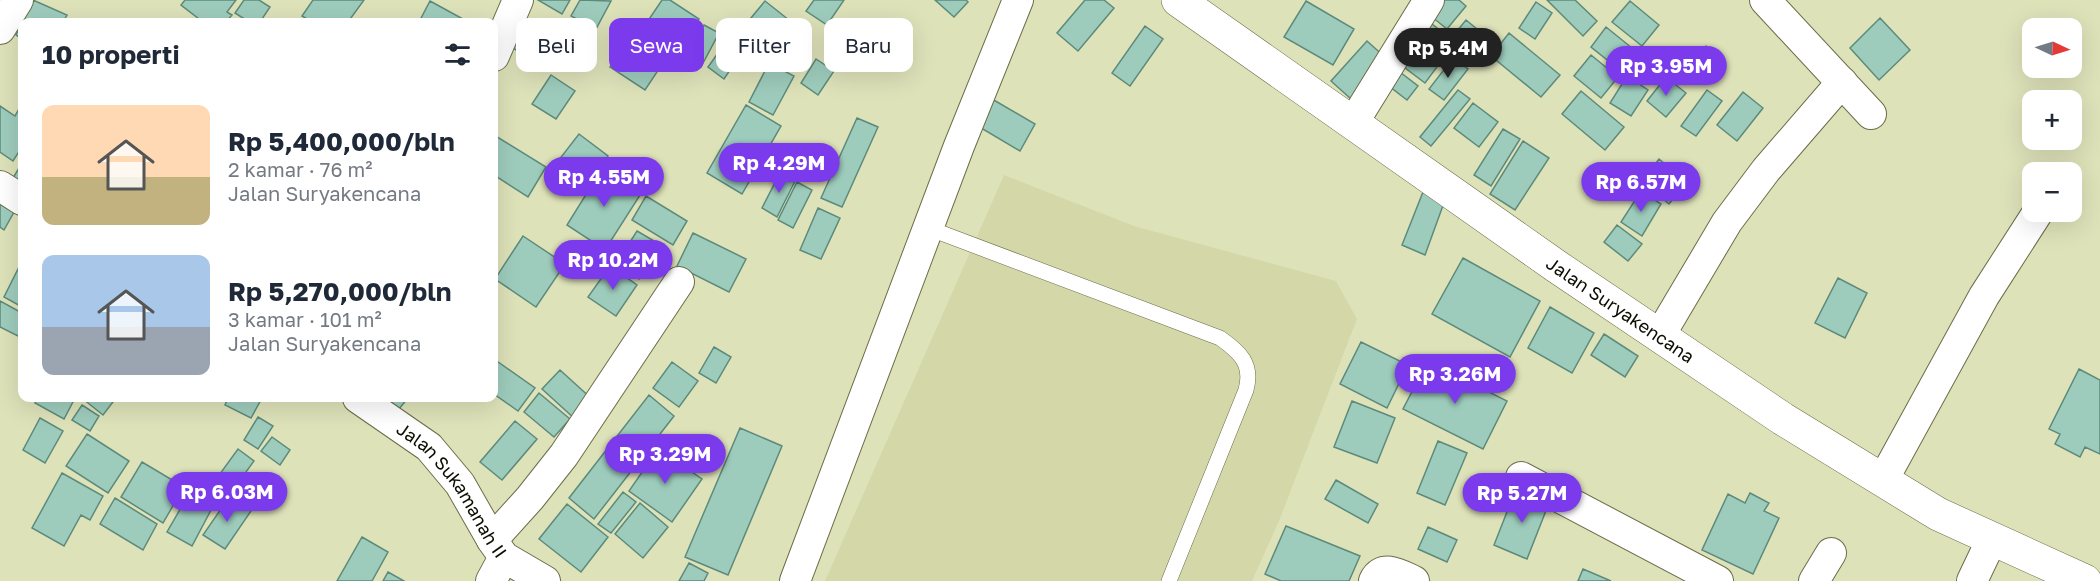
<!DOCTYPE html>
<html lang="id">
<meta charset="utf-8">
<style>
:root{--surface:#fff;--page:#f6f6f7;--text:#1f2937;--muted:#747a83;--accent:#7c3aed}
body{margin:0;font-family:"Golos Text",sans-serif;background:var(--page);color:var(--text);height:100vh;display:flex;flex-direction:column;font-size:22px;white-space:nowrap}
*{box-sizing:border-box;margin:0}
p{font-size:20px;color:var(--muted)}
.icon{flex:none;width:33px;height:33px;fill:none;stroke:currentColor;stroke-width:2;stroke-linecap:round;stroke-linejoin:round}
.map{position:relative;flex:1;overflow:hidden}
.side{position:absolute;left:18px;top:18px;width:480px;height:384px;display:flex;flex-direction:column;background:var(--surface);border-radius:12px;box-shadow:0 6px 24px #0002}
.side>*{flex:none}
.hud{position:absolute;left:516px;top:18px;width:570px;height:54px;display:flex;gap:12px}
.needle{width:39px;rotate:94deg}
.tools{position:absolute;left:2022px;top:18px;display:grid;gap:12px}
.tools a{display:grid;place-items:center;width:60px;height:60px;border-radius:12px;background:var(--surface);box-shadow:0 6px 24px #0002;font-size:30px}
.price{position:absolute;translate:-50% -51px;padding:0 14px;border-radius:21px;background:var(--accent);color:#fff;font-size:20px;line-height:39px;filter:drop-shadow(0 2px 3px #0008)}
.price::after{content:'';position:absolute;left:50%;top:36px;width:18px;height:14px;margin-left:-9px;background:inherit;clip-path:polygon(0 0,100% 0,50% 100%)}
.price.active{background:#222;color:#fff}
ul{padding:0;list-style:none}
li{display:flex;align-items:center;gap:18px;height:150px;padding:0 24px}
li span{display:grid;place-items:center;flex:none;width:168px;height:120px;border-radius:12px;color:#555}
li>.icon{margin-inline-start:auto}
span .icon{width:72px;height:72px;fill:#fffc;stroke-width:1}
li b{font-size:26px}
h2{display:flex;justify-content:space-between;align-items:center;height:72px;padding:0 24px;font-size:26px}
.pill{padding:0 21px;border-radius:12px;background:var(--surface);box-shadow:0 6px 24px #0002;font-size:21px;line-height:54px}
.pill.active{background:var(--accent);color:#fff}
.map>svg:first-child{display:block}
.built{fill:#d4d8a8}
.building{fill:#9eccbc;stroke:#5d8a7b;stroke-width:1.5}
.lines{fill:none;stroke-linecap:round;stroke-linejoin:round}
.service-casing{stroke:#6b6d49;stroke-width:16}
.minor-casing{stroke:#6b6d49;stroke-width:32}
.tertiary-casing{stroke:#6b6d49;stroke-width:34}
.service{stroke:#fff;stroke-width:15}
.minor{stroke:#fff;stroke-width:30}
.tertiary{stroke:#fff;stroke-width:33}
.labels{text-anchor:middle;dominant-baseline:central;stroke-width:6;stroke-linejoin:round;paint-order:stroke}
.street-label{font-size:18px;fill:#0c0d02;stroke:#dee2b9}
</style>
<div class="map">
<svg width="2100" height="581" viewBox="0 0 2100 581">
<rect width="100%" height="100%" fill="#dee2b9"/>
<!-- built -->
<path class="built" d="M1004 175 1134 226 1336 281 1357 319 1279 521 1252 581H825Z"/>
<!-- building -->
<path class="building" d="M33 0 67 15 63 22H22V39L16 35Z
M185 0H236L227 12 232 15 226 22H203L181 5Z
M244 0H259L270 7 260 22H249L235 13Z
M313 0H364L348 22H312L302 16Z
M538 0H570L562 14Z
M580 0 611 1 596 29 571 16Z
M662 0H670L699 19 674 57 639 34Z
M814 0H844L827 25 806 11Z
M935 0H966L968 2 954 17Z
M1085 0H1104L1114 8 1078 51 1057 33Z
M1438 0H1459L1466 6 1447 29 1427 13Z
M1547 0H1575L1597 21 1583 36Z
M430 1 463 19 461 22H419Z
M765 1 789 20 757 60 732 41Z
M1306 1 1354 29 1333 65 1284 37Z
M1630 1 1659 25 1642 46 1612 22Z
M1536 2 1552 13 1535 39 1519 28Z
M1880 18 1910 50 1879 80 1850 48Z
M1427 20 1447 36 1437 49 1417 32Z
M1466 20 1493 42 1475 64 1448 42Z
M704 25 719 33 701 67 686 58Z
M523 26 548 39 535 61 511 47Z
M1145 26 1163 39 1130 86 1112 73Z
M1606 27 1632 48 1616 67 1591 47Z
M1509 33 1560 75 1541 97 1491 56Z
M630 36 665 60 645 90 610 67Z
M1415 37 1443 59 1425 83 1396 61Z
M1367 41 1387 59 1351 99 1331 81Z
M725 43 741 54 724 79 708 67Z
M1706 46 1722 63 1702 83 1686 66Z
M1591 55 1618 77 1601 98 1574 76Z
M1453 58 1468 69 1444 100 1429 89Z
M816 59 834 71 818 95 801 83Z
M769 63 794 76 773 115 749 102Z
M1396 69 1418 86 1407 100 1385 83Z
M551 75 575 91 556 119 532 104Z
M1627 76 1648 90 1631 116 1610 103Z
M1666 77 1686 93 1666 117 1647 101Z
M1458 90 1470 99 1431 146 1420 137Z
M1707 90 1722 101 1696 136 1681 126Z
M1581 91 1624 127 1605 150 1562 114Z
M1743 92 1763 108 1737 141 1717 125Z
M992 99 1035 124 1020 151 976 125Z
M1473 103 1498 122 1479 147 1454 128Z
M22 104V147L13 161 0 152V106L15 116Z
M746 105 781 126 742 194 707 173Z
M857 118 878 127 842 207 821 198Z
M1503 129 1520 139 1491 186 1474 175Z
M579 134 608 156 586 183 558 161Z
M494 135 546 167 528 197 494 175Z
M1523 141 1549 158 1515 210 1490 194Z
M1659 159 1687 182 1669 204 1642 181Z
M22 163V184L13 178Z
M603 167 642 192 605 250 567 225Z
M781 171 796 179 777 217 762 208Z
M797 182 812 190 793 228 778 220Z
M1641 191 1661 204 1642 236 1621 222Z
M1423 192 1445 200 1425 255 1402 245Z
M0 194 18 205 4 230 0 227Z
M646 196 687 221 673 245 632 220Z
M818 208 840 218 821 259 800 250Z
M1617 225 1642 244 1628 261 1604 242Z
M637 231 661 245 639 279 616 264Z
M693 233 746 259 729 292 677 266Z
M523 236 565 264 536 307 495 279Z
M1463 258 1540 301 1510 357 1432 314Z
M21 263 22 264V307L4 297Z
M610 266 637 285 616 316 588 297Z
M1838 278 1867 293 1845 338 1815 323Z
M0 301 22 313V328L18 336 0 327Z
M1550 307 1594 333 1572 373 1528 348Z
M1604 334 1638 356 1625 377 1591 355Z
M1361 342 1408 365 1387 408 1340 384Z
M714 347 731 357 716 383 699 373Z
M494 359 535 388 518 411 494 394Z
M1428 361 1507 401 1483 449 1403 409Z
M672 362 698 381 679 407 653 388Z
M2079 369 2100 380V454L2085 447 2080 457 2055 444 2060 434 2049 429Z
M560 370 593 400 575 419 542 389Z
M539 393 570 419 554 437 524 412Z
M649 395 674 416 594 519 569 498Z
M38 398H75L64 419 35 403Z
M84 398H116L103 415 83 399Z
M228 398H262L251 418 225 405Z
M385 398H408L399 409Z
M1352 401 1395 418 1377 463 1334 447Z
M82 405 99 416 90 431 72 420Z
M258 417 273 426 258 449 244 440Z
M40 418 63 431 45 463 23 450Z
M515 421 537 439 502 480 480 462Z
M740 428 782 446 728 575 685 557Z
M87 434 129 461 108 493 66 466Z
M272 437 290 450 280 465 261 451Z
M1438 441 1467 453 1445 505 1417 493Z
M238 449 254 461 230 494 214 482Z
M658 449 702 479 672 522 629 491Z
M142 462 184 487 163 523 121 497Z
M62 473 103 496 90 520 81 515 64 546 32 528Z
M197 480 220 493 192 546 167 532Z
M1336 480 1378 504 1368 523 1325 499Z
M1516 489 1549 503 1527 559 1494 545Z
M623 492 636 502 611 533 598 524Z
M1750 493 1769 503 1764 511 1779 518 1753 574 1702 550 1728 494 1745 503Z
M230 496 251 511 225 549 203 535Z
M115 498 157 524 143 550 100 524Z
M640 503 668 527 643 558 615 534Z
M567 504 608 537 581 572 539 539Z
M1286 526 1360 556 1349 581H1281L1265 574Z
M1428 527 1457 540 1447 562 1418 549Z
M362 537 388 552 372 581H337Z
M689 563 708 573 704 581H679Z
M1583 569 1611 581H1578Z
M388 572 404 581H383Z"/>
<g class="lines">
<defs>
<path id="service" d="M928 228 1220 338C1240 352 1253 364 1246 390L1169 581"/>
<g id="minor">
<path d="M1765 0 1871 114"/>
<path d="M0 29 18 0"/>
<path d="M494 56 518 0"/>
<path d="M1353 123 1429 0"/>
<path d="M0 186 22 200"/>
<path d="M1660 335 1727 222 1766 170 1842 82"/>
<path id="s1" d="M358 398 429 447 460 484 492 540 504 557 545 581"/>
<path d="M1521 477 1718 581"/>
<path d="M1883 480 1984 296 2038 212"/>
<path d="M492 540 530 498 564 455 679 282"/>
<path d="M491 581 504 557"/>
<path d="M795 581 959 146 1018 0"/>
<path d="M1374 581C1382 563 1401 575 1414 581"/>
<path d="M1814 581 1831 553"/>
<path d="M1972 581 1992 539"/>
</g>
<g id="tertiary">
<path id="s2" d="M1178 0 1556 266 1783 419 1938 514 2085 581"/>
</g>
</defs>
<!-- service casing -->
<use href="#service" class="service-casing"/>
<!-- minor casing -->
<use href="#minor" class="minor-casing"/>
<!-- tertiary casing -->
<use href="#tertiary" class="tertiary-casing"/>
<!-- service -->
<use href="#service" class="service"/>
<!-- minor -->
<use href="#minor" class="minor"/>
<!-- tertiary -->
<use href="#tertiary" class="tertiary"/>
</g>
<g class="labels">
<!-- street labels -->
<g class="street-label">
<text stroke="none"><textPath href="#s2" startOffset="540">Jalan Suryakencana</textPath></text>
<text stroke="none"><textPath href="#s1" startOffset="134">Jalan Sukamanah II</textPath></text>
</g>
</g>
</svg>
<div class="tools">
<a><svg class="needle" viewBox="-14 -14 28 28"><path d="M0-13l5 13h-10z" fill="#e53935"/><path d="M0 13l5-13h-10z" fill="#747a83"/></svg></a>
<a>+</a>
<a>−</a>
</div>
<b class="price active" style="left:1448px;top:79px">Rp 5.4M</b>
<b class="price" style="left:1666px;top:97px">Rp 3.95M</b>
<b class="price" style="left:779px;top:194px">Rp 4.29M</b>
<b class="price" style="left:604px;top:208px">Rp 4.55M</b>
<b class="price" style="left:1641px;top:213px">Rp 6.57M</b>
<b class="price" style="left:613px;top:291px">Rp 10.2M</b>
<b class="price" style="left:1455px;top:405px">Rp 3.26M</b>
<b class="price" style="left:665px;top:485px">Rp 3.29M</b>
<b class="price" style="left:227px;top:523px">Rp 6.03M</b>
<b class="price" style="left:1522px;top:524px">Rp 5.27M</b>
<div class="hud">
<a class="pill">Beli</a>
<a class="pill active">Sewa</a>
<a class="pill">Filter</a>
<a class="pill">Baru</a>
</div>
<section class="side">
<h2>10 properti<svg class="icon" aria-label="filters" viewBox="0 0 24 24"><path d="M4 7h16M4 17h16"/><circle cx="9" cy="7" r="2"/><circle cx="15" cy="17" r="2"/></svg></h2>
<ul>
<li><span style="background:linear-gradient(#ffd9b3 60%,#c2b280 0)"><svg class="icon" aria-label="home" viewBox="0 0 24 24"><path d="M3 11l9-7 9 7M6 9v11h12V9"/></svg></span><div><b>Rp 5,400,000/bln</b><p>2 kamar · 76 m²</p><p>Jalan Suryakencana</p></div></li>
<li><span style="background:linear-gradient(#a9c7e8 60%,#9aa5b1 0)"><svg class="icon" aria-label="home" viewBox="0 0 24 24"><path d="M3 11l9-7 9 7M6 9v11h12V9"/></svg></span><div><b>Rp 5,270,000/bln</b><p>3 kamar · 101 m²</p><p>Jalan Suryakencana</p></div></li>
</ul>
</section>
</div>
